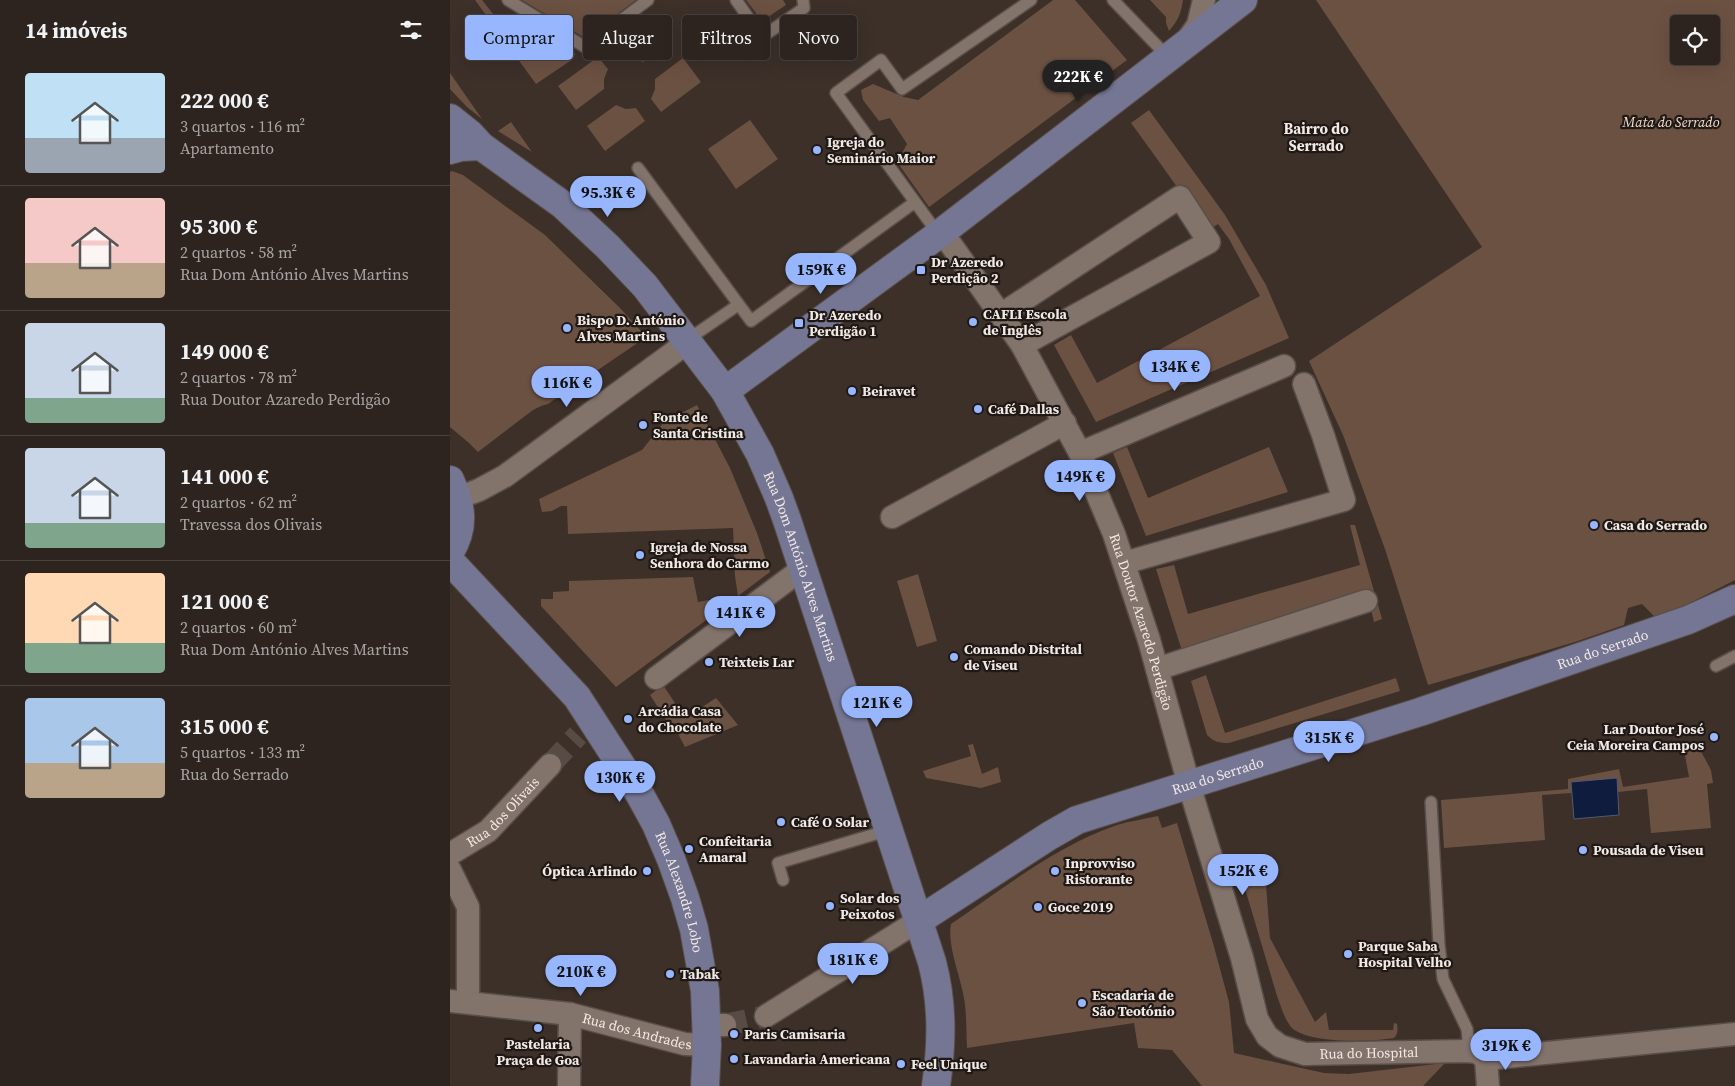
<!DOCTYPE html>
<html lang="pt">
<meta charset="utf-8">
<style>
:root{--surface:#2d241f;--page:#39302c;--text:#f1f3f6;--muted:#a7a4a4;--line:#48413d;--accent:#97b6fd}
body{margin:0;font-family:"Source Serif 4",serif;background:var(--page);color:var(--text);height:100vh;display:flex;flex-direction:column;font-size:19px;white-space:nowrap}
*{box-sizing:border-box;margin:0}
p{font-size:16px;color:var(--muted)}
.icon{flex:none;width:28px;height:28px;fill:none;stroke:currentColor;stroke-width:2;stroke-linecap:round;stroke-linejoin:round}
.map{position:relative;flex:1;overflow:hidden}
.details{display:flex;flex-direction:column;background:var(--surface);width:450px}
.details>*{flex:none}
.guide{position:absolute;left:15px;top:15px;width:475px;height:45px;display:flex;gap:10px}
.buttons{position:absolute;left:1220px;top:15px;display:grid;gap:10px}
.buttons a{display:grid;place-items:center;width:50px;height:50px;border-radius:5px;background:var(--surface);box-shadow:0 5px 20px #0002,0 0 0 1px var(--line);font-size:25px}
.price{position:absolute;translate:-50% -42px;padding:0 11px;border-radius:18px;background:var(--accent);color:#111;font-size:16px;line-height:32px;filter:drop-shadow(0 1px 2px #0008)}
.price::after{content:'';position:absolute;left:50%;top:30px;width:15px;height:11px;margin-left:-8px;background:inherit;clip-path:polygon(0 0,100% 0,50% 100%)}
.price.selected{background:#222;color:#fff}
ul{padding:0;list-style:none}
li{display:flex;align-items:center;gap:15px;height:125px;padding:0 25px}
li+li{border-top:1px solid var(--line)}
li span{display:grid;place-items:center;flex:none;width:140px;height:100px;border-radius:5px;color:#555}
li>.icon{margin-inline-start:auto}
span .icon{width:60px;height:60px;fill:#fffc;stroke-width:1}
li b{font-size:21px}
h2{display:flex;justify-content:space-between;align-items:center;height:60px;padding:0 25px;font-size:21px}
.tag{padding:0 18px;border-radius:5px;background:var(--surface);box-shadow:0 5px 20px #0002,0 0 0 1px var(--line);font-size:18px;line-height:45px}
.tag.selected{background:var(--accent);color:#111}
main{display:flex;flex:1;min-height:0}
.map>svg:first-child{display:block}
.green{fill:#6b5142;fill-rule:evenodd}
.water{fill:#0f1c3d;stroke:#535a6f}
.lines{fill:none;stroke-linecap:round;stroke-linejoin:round}
.street-tunnel{stroke:#574c45;stroke-width:22;stroke-dasharray:22 11;stroke-linecap:butt}
.lane-casing{stroke:#594e49;stroke-width:14}
.street-casing{stroke:#594e49;stroke-width:25}
.secondary-casing{stroke:#594e49;stroke-width:30}
.lane{stroke:#82736b;stroke-width:11}
.street{stroke:#82736b;stroke-width:22}
.secondary{stroke:#747693;stroke-width:28}
.poi-dot{fill:#97b6fd;stroke:#1f1916;stroke-width:2}
.labels{text-anchor:middle;dominant-baseline:central;stroke-width:4.5;stroke-linejoin:round;paint-order:stroke}
.park-label{font-size:14px;font-style:italic;fill:#f6daca;stroke:#1f1916}
.poi-label{font-size:14px;font-weight:bold;fill:#f2e9e5;stroke:#1f1916;text-anchor:start}
.street-label{font-size:14px;fill:#f2e9e5;stroke:#1f1916}
.neighbourhood-label{font-size:15px;font-weight:bold;fill:#f2e9e5;stroke:#1f1916}
</style>
<main>
<section class="details">
<h2>14 imóveis<svg class="icon" aria-label="filters" viewBox="0 0 24 24"><path d="M4 7h16M4 17h16"/><circle cx="9" cy="7" r="2"/><circle cx="15" cy="17" r="2"/></svg></h2>
<ul>
<li><span style="background:linear-gradient(#bfe0f5 65%,#9aa5b1 0)"><svg class="icon" aria-label="home" viewBox="0 0 24 24"><path d="M3 11l9-7 9 7M6 9v11h12V9"/></svg></span><div><b>222 000 €</b><p>3 quartos · 116 m²</p><p>Apartamento</p></div></li>
<li><span style="background:linear-gradient(#f6c9c9 65%,#b9a48a 0)"><svg class="icon" aria-label="home" viewBox="0 0 24 24"><path d="M3 11l9-7 9 7M6 9v11h12V9"/></svg></span><div><b>95 300 €</b><p>2 quartos · 58 m²</p><p>Rua Dom António Alves Martins</p></div></li>
<li><span style="background:linear-gradient(#c9d6e8 75%,#7fa58c 0)"><svg class="icon" aria-label="home" viewBox="0 0 24 24"><path d="M3 11l9-7 9 7M6 9v11h12V9"/></svg></span><div><b>149 000 €</b><p>2 quartos · 78 m²</p><p>Rua Doutor Azaredo Perdigão</p></div></li>
<li><span style="background:linear-gradient(#c9d6e8 75%,#7fa58c 0)"><svg class="icon" aria-label="home" viewBox="0 0 24 24"><path d="M3 11l9-7 9 7M6 9v11h12V9"/></svg></span><div><b>141 000 €</b><p>2 quartos · 62 m²</p><p>Travessa dos Olivais</p></div></li>
<li><span style="background:linear-gradient(#ffd9b3 70%,#7fa58c 0)"><svg class="icon" aria-label="home" viewBox="0 0 24 24"><path d="M3 11l9-7 9 7M6 9v11h12V9"/></svg></span><div><b>121 000 €</b><p>2 quartos · 60 m²</p><p>Rua Dom António Alves Martins</p></div></li>
<li><span style="background:linear-gradient(#a9c7e8 65%,#b9a48a 0)"><svg class="icon" aria-label="home" viewBox="0 0 24 24"><path d="M3 11l9-7 9 7M6 9v11h12V9"/></svg></span><div><b>315 000 €</b><p>5 quartos · 133 m²</p><p>Rua do Serrado</p></div></li>
</ul>
</section>
<div class="map">
<svg width="1285" height="1086" viewBox="0 0 1285 1086">
<rect width="100%" height="100%" fill="#3c3029"/>
<!-- green -->
<path class="green" d="M25 0H32L70 48 84 28 123 51 125 54 123 59 86 84Z
M72 0H186L135 38Z
M296 0H333L336 5 312 21Z
M603 0H625L677 60 479 207 447 162 457 144 440 118 429 121 413 100 411 90 423 84 454 97 468 100Z
M700 0H733C731 13 728 21 719 31L716 23V17Z
M866 0H1285V580L1236 605 1205 617 1192 604 1178 608 1174 625 1125 642 978 685 935 549 893 435 859 361 1032 247ZM1229 24H1261V56H1229Z
M204 17 222 41 193 62 184 58 173 59 164 47Z
M148 57 158 69 154 79V89L126 110 108 86Z
M233 58 251 82 211 112 201 99 205 89V79Z
M0 73 32 119 17 107 0 89Z
M166 105 176 109 186 108 195 121 155 151 137 126Z
M699 110 775 215 816 285 839 338 646 422 604 345 621 335 647 383 810 296 779 239 768 224 757 231C733 194 707 159 681 123Z
M300 120 328 159 286 189 258 149Z
M61 122 82 152 48 131Z
M2 171 13 175 95 235 170 308 191 331 192 337 189 342 98 404 91 406 83 410 28 452 19 443 0 427V172Z
M247 405 280 468 307 533 320 572 288 596 285 576 283 528 118 534 117 506H111L102 511 92 512 89 499 192 450 214 422Z
M677 447 698 498 819 447 838 492 696 536 663 453Z
M900 525H905L932 619 924 622 918 597 732 651 706 569 724 565 738 614 910 565Z
M468 574 487 641 467 647 447 581Z
M243 577 248 602 259 600 267 612 166 687 91 606V599H103V592L119 591V581Z
M756 675 775 733 946 678 950 691 779 743C769 743 764 742 757 735L741 681Z
M213 685 235 718 266 698 288 725 235 747 225 728 222 729 200 695Z
M523 744 532 774 548 767 551 782 531 788 476 778 473 771 521 756 518 745Z
M1247 744 1261 770 1263 783 1257 784 1261 828 1201 833 1197 789 1168 792 1167 778 1121 783 1122 793 1092 795 1095 840 994 848 991 800 1118 789V779L1169 769 1173 787 1239 777 1234 750Z
M708 816 712 828 727 823 763 943 779 1002 784 1053 874 1073 899 1074 995 1063 973 1086H752L722 1050 688 1048 684 1023 517 1048C516 1029 517 1011 513 993 509 973 497 944 501 924 554 888 606 846 667 825 680 821 695 819 708 816Z
M815 871 820 938 865 1022 876 1012 879 1030H943L944 1023 947 1024C948 1030 948 1034 944 1038 922 1042 859 1044 842 1028 834 1019 831 1006 827 996L790 872Z"/>
<!-- water -->
<path class="water" d="M1167 778 1169 815 1124 819 1121 782Z"/>
<g class="lines">
<!-- street-tunnel -->
<path class="street-tunnel" d="M100 765 128 735
M275 1025 316 1016"/>
<defs>
<path id="lane" d="M58 0 135 47 198 0
M286 0 312 37 354 8 353 0
M663 0 718 57
M188 168 301 321 465 202
M489 235 386 93 431 60 452 89 581 0
M237 340 288 305
M1266 666 1285 656
M981 802 989 944 993 979 1017 1029 1018 1039 1016 1051
M333 880 328 863 439 830"/>
<g id="street">
<path d="M736 42 748 25 754 0"/>
<path id="s1" d="M492 232 572 345 630 453 664 534 699 640 739 785 792 958 807 1019 817 1036 830 1046 855 1054 1016 1051 1027 1052 1036 1059 1285 1034"/>
<path d="M552 314 730 197 759 242 572 345"/>
<path d="M630 453 834 366"/>
<path d="M8 498 29 490 55 476 238 342"/>
<path d="M442 517 615 423"/>
<path d="M674 563 894 500 873 435 854 384"/>
<path d="M707 669 916 601"/>
<path d="M206 678 352 569"/>
<path id="s2" d="M0 854 38 831 100 765"/>
<path d="M0 870 18 907V1002"/>
<path id="s3" d="M0 1001 120 1014 235 1044 257 1045"/>
<path d="M316 1016 468 921"/>
<path d="M256 1025H275"/>
<path d="M1036 1059 1038 1086"/>
<path d="M119 1086 120 1014"/>
</g>
<g id="secondary">
<path id="s4" d="M0 118 20 134 31 146 113 205 158 247 195 286 275 391 310 454 329 498 337 520 482 962C493 1004 492 1044 486 1086"/>
<path d="M0 150 11 147 31 146"/>
<path d="M275 391 492 232 793 0"/>
<path d="M0 480C12 506 15 527 0 552"/>
<path id="s5" d="M0 561 127 697 189 793 206 824 221 859 235 898 244 929 255 991 257 1045 255 1086"/>
<path id="s6" d="M468 921 599 836 627 820 970 712 1238 620 1285 599"/>
</g>
</defs>
<!-- lane casing -->
<use href="#lane" class="lane-casing"/>
<!-- street casing -->
<use href="#street" class="street-casing"/>
<!-- secondary casing -->
<use href="#secondary" class="secondary-casing"/>
<!-- lane -->
<use href="#lane" class="lane"/>
<!-- street -->
<use href="#street" class="street"/>
<!-- secondary -->
<use href="#secondary" class="secondary"/>
</g>
<!-- markers -->
<g class="poi-dot">
<circle cx="367" cy="150" r="5"/>
<rect x="466" y="265" width="10" height="10" rx="2.5"/>
<circle cx="523" cy="322" r="5"/>
<rect x="344" y="318" width="10" height="10" rx="2.5"/>
<circle cx="117" cy="328" r="5"/>
<circle cx="402" cy="391" r="5"/>
<circle cx="528" cy="409" r="5"/>
<circle cx="193" cy="425" r="5"/>
<circle cx="1144" cy="525" r="5"/>
<circle cx="190" cy="555" r="5"/>
<circle cx="504" cy="657" r="5"/>
<circle cx="259" cy="662" r="5"/>
<circle cx="178" cy="719" r="5"/>
<circle cx="1264" cy="737" r="5"/>
<circle cx="331" cy="822" r="5"/>
<circle cx="239" cy="849" r="5"/>
<circle cx="1133" cy="850" r="5"/>
<circle cx="197" cy="871" r="5"/>
<circle cx="605" cy="871" r="5"/>
<circle cx="380" cy="906" r="5"/>
<circle cx="588" cy="907" r="5"/>
<circle cx="898" cy="954" r="5"/>
<circle cx="220" cy="974" r="5"/>
<circle cx="632" cy="1003" r="5"/>
<circle cx="88" cy="1028" r="5"/>
<circle cx="284" cy="1034" r="5"/>
<circle cx="284" cy="1059" r="5"/>
<circle cx="451" cy="1064" r="5"/>
</g>
<g class="labels">
<!-- park labels -->
<g class="park-label">
<text x="1221" y="122">Mata do Serrado</text>
</g>
<!-- poi labels -->
<g class="poi-label">
<text x="377" y="142">Igreja do<tspan x="377" dy="16">Seminário Maior</tspan></text>
<text x="481" y="262">Dr Azeredo<tspan x="481" dy="16">Perdição 2</tspan></text>
<text x="533" y="314">CAFLI Escola<tspan x="533" dy="16">de Inglês</tspan></text>
<text x="359" y="315">Dr Azeredo<tspan x="359" dy="16">Perdigão 1</tspan></text>
<text x="127" y="320">Bispo D. António<tspan x="127" dy="16">Alves Martins</tspan></text>
<text x="412" y="391">Beiravet</text>
<text x="538" y="409">Café Dallas</text>
<text x="203" y="417">Fonte de<tspan x="203" dy="16">Santa Cristina</tspan></text>
<text x="1154" y="525">Casa do Serrado</text>
<text x="200" y="547">Igreja de Nossa<tspan x="200" dy="16">Senhora do Carmo</tspan></text>
<text x="514" y="649">Comando Distrital<tspan x="514" dy="16">de Viseu</tspan></text>
<text x="269" y="662">Teixteis Lar</text>
<text x="188" y="711">Arcádia Casa<tspan x="188" dy="16">do Chocolate</tspan></text>
<text x="1254" y="729" text-anchor="end">Lar Doutor José<tspan x="1254" dy="16">Ceia Moreira Campos</tspan></text>
<text x="341" y="822">Café O Solar</text>
<text x="249" y="841">Confeitaria<tspan x="249" dy="16">Amaral</tspan></text>
<text x="1143" y="850">Pousada de Viseu</text>
<text x="615" y="863">Inprovviso<tspan x="615" dy="16">Ristorante</tspan></text>
<text x="187" y="871" text-anchor="end">Óptica Arlindo</text>
<text x="390" y="898">Solar dos<tspan x="390" dy="16">Peixotos</tspan></text>
<text x="598" y="907">Goce 2019</text>
<text x="908" y="946">Parque Saba<tspan x="908" dy="16">Hospital Velho</tspan></text>
<text x="230" y="974">Tabak</text>
<text x="642" y="995">Escadaria de<tspan x="642" dy="16">São Teotónio</tspan></text>
<text x="294" y="1034">Paris Camisaria</text>
<text x="88" y="1044" text-anchor="middle">Pastelaria<tspan x="88" dy="16">Praça de Goa</tspan></text>
<text x="294" y="1059">Lavandaria Americana</text>
<text x="461" y="1064">Feel Unique</text>
</g>
<!-- street labels -->
<g class="street-label">
<text stroke="none"><textPath href="#s4" startOffset="582">Rua Dom António Alves Martins</textPath></text>
<text stroke="none"><textPath href="#s1" startOffset="441">Rua Doutor Azaredo Perdigão</textPath></text>
<text stroke="none"><textPath href="#s6" startOffset="741">Rua do Serrado</textPath></text>
<text stroke="none"><textPath href="#s6" startOffset="336">Rua do Serrado</textPath></text>
<text stroke="none"><textPath href="#s2" startOffset="68">Rua dos Olivais</textPath></text>
<text stroke="none"><textPath href="#s5" startOffset="408">Rua Alexandre Lobo</textPath></text>
<text stroke="none"><textPath href="#s3" startOffset="190">Rua dos Andrades</textPath></text>
<text stroke="none"><textPath href="#s1" startOffset="981">Rua do Hospital</textPath></text>
</g>
<!-- neighbourhood labels -->
<g class="neighbourhood-label">
<text x="866" y="128">Bairro do<tspan x="866" dy="17">Serrado</tspan></text>
</g>
</g>
</svg>
<div class="buttons">
<a><svg class="icon" aria-label="locate" viewBox="0 0 24 24"><circle cx="12" cy="12" r="6"/><path d="M12 2v4M12 18v4M2 12h4M18 12h4"/></svg></a>
</div>
<b class="price selected" style="left:628px;top:102px">222K €</b>
<b class="price" style="left:158px;top:218px">95.3K €</b>
<b class="price" style="left:371px;top:295px">159K €</b>
<b class="price" style="left:725px;top:392px">134K €</b>
<b class="price" style="left:117px;top:408px">116K €</b>
<b class="price" style="left:630px;top:502px">149K €</b>
<b class="price" style="left:290px;top:638px">141K €</b>
<b class="price" style="left:427px;top:728px">121K €</b>
<b class="price" style="left:879px;top:763px">315K €</b>
<b class="price" style="left:170px;top:803px">130K €</b>
<b class="price" style="left:793px;top:896px">152K €</b>
<b class="price" style="left:403px;top:985px">181K €</b>
<b class="price" style="left:131px;top:997px">210K €</b>
<b class="price" style="left:1056px;top:1071px">319K €</b>
<div class="guide">
<a class="tag selected">Comprar</a>
<a class="tag">Alugar</a>
<a class="tag">Filtros</a>
<a class="tag">Novo</a>
</div>
</div>
</main>
